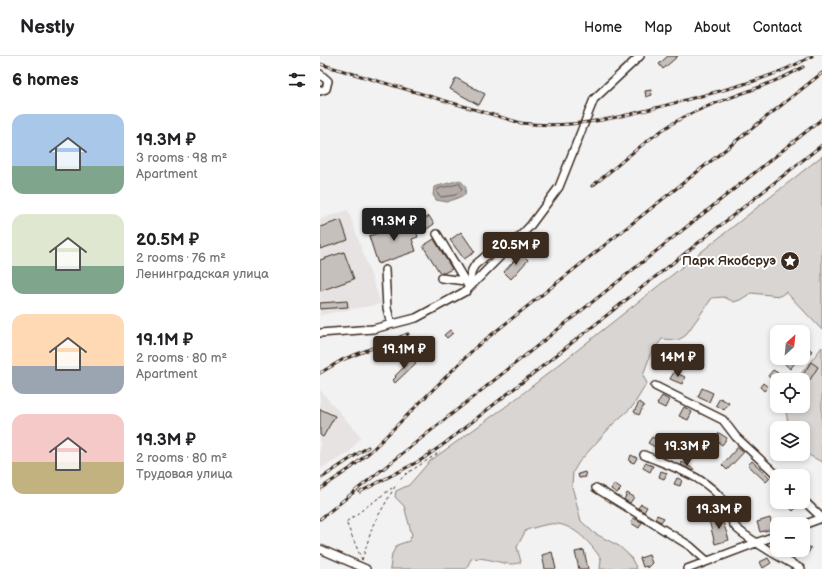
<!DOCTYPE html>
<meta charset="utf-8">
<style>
:root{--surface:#fff;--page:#f2f2f2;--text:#202124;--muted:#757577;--line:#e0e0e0;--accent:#3b2a1e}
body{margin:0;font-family:"Balsamiq Sans",sans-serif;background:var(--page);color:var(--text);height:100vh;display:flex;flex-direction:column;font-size:15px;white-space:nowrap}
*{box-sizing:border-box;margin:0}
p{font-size:13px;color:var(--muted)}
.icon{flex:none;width:22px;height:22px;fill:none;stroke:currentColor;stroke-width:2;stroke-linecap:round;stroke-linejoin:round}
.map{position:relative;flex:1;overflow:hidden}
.panel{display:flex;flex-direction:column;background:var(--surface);width:320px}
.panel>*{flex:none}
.needle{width:26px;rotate:27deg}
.buttons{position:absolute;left:450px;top:269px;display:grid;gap:8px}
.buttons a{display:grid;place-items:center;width:40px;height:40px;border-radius:8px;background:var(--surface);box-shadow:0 2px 6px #0003;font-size:20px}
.price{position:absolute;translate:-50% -34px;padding:0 9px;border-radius:4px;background:var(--accent);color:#fff;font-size:13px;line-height:26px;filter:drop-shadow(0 1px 2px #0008)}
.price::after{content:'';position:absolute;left:50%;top:24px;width:12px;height:9px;margin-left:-6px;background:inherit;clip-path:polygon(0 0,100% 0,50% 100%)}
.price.selected{background:#222;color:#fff}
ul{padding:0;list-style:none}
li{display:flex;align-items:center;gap:12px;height:100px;padding:0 12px}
li span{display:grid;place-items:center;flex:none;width:112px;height:80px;border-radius:12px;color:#555}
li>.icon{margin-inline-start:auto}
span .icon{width:48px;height:48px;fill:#fffc;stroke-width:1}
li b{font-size:17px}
h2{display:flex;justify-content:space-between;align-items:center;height:48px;padding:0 12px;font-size:17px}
header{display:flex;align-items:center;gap:24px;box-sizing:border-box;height:56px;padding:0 20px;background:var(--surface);border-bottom:1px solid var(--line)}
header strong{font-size:19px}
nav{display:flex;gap:22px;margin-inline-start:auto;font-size:14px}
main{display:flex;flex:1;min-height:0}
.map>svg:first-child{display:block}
.built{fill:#e6e3e2}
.green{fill:#d8d5d2;stroke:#8a8078}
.water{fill:#b2aba7;stroke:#827770}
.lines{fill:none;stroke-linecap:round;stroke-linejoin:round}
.shore{stroke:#6b5e55;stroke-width:1}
.building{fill:#c6c0bd;stroke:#3b2a1e}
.minor-casing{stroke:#3b2a1e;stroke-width:10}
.path{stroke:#3b2a1e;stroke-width:1;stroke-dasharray:3 3;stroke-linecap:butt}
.minor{stroke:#fff;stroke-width:7}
.rail-casing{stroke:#3b2a1e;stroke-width:3}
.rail{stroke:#fff;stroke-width:1.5;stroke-dasharray:4.5;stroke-linecap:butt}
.labels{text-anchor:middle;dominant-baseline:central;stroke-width:4;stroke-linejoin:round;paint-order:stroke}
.poi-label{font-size:13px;font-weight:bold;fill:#3b2a1e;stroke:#fff;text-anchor:end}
</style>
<header>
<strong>Nestly</strong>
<nav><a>Home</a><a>Map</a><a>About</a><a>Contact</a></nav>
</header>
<main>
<section class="panel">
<h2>6 homes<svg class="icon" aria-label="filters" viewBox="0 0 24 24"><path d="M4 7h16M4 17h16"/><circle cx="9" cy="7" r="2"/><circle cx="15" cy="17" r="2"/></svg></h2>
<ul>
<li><span style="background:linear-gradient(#a9c7e8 65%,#7fa58c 0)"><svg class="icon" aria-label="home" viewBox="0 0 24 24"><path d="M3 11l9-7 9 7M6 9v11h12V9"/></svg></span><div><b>19.3M ₽</b><p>3 rooms · 98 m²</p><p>Apartment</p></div></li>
<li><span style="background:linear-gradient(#dfe7d0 65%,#7fa58c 0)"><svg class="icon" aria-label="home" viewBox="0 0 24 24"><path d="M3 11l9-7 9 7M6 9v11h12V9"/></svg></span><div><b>20.5M ₽</b><p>2 rooms · 76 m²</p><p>Ленинградская улица</p></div></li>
<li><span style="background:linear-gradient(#ffd9b3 65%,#9aa5b1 0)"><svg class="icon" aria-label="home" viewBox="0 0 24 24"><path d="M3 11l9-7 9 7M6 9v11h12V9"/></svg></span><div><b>19.1M ₽</b><p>2 rooms · 80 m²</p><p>Apartment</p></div></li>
<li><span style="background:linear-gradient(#f6c9c9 60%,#c2b280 0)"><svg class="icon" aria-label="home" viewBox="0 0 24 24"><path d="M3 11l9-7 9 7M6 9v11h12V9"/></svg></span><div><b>19.3M ₽</b><p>2 rooms · 80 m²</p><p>Трудовая улица</p></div></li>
</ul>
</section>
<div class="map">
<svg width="502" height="513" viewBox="0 0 502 513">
<rect width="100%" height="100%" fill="#f3f2f2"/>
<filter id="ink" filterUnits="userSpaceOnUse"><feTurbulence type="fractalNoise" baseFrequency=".025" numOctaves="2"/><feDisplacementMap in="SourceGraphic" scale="8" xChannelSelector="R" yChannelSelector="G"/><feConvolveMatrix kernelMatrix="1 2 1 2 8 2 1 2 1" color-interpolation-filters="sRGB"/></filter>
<g filter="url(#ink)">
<!-- built -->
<path class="built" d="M28 154 61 248 0 259V163Z
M0 334 41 381 29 397 0 413Z"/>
<!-- green -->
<path class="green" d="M502 100V274L466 236 460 240 431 237 420 244 414 246 404 241 392 242 365 280 358 284 342 283 330 299 323 320 327 327 313 350 294 367 259 406 253 416 252 430 261 465 274 477 299 490 310 500 317 513H280L281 503C271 487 251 465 230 468 222 469 214 472 206 474L197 491 201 506C189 513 167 499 151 503L146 513H70L72 498 77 489 89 485 92 479 84 450 75 441 76 435 89 429 110 405 192 346Z
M502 291V406C480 395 483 396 483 372H469L466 356 468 350H483V324H476Z"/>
<!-- water -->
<path class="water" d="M140 124 146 131 145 139 127 146 116 144 113 139 114 131Z"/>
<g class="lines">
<!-- shore -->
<path class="shore" d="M140 128 142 134 135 139 121 141 117 137 118 133Z"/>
</g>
<!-- building -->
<path class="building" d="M348 0H358L343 13 339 8Z
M136 22 165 38 159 49 130 33Z
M331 34 332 39 326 41 325 35Z
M109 160 114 168 107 173 102 165Z
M21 164 28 184 0 193V171Z
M93 165 98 181 92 183 96 195 58 208 49 180Z
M141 176 155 196 144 203 130 184Z
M114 183 132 213 124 217H120L103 190Z
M24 196 34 223 0 235V204Z
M201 197 208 204 191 223 184 216Z
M27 245 28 251 0 253V247Z
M130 274 133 277 127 282 124 279Z
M483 287 492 295 483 305Z
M470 302H479L470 313 465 308Z
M92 303 96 307 75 327 73 324 76 321 75 320Z
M491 306 498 311 488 327 481 322Z
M453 314 458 317 452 324 448 320Z
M354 316 365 321 362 328 350 323Z
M443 327 448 331 444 335 440 331Z
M382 332 393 337 389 346 378 341Z
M342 340 349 344 345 352 337 348Z
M400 342 409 347 404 354 396 349Z
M319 346 324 349 319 359 314 356Z
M364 351 372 356 368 364 359 360Z
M0 353 15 360 3 381 0 379Z
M399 377 407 382 402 389 394 383Z
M332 381 339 385 335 391 328 387Z
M418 391 424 396 407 414 402 409Z
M311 399 317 402 314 407 309 405Z
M432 405 450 422 446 426 428 409Z
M362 406 374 413 373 415 361 409Z
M325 407 333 410 330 416 323 412Z
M341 415 347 417 344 423 339 421Z
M265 416 266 421 259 422 258 418Z
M357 422 362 424 360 430 354 428Z
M294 428 301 433 297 437 291 433Z
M307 437 314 441 310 447 304 444Z
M464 446H472L477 451 473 455Z
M321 448 327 451 324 456 318 452Z
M418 448 424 454 418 459 413 452Z
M337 459 344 462 341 466 335 463Z
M401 460 409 484 395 488 389 464Z
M313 462 322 466 319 472 311 467Z
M450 462 453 473 440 476 437 466Z
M483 488 491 492 488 497 483 495Z
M264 494 268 513H259L255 496Z
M232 496 236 513H225L222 499Z
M329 499 332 507 327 512V510L323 511 320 502Z
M448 502 451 507 443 512 440 506Z"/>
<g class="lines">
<defs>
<path id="minor" d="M0 18 8 25 6 33 0 35
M117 178 148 230
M65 214 67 252 71 268
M121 222 145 225
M147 235 152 214 155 209 174 193 190 192
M0 277 53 273 96 262 146 235 210 170 239 131 274 43 320 0
M335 330 403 364 416 381 458 420
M324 399C352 411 389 421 406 449 410 455 410 463 414 469 421 480 467 505 481 513
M276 432 370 490 387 505
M483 444 502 462
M483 469 502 462
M0 493 46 513
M367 513 457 479"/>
</defs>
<!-- minor casing -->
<use href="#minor" class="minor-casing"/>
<!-- path -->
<path class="path" d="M42 504 53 469 77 427 86 418 120 396
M42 504 26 466 72 432"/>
<!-- minor -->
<use href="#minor" class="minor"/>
<defs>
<path id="rail" d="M0 8 201 67C263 75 322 55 381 40 419 30 457 20 492 0
M272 130C303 106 334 75 370 58 407 40 447 32 483 11
M0 317 22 304 88 278
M0 423 48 391
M0 433 31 412 52 394 156 291 502 17
M40 436 101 404 124 388 502 89
M0 463 502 63"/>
</defs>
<!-- rail casing -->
<use href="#rail" class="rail-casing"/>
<!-- rail -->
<use href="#rail" class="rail"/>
</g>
</g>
<!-- icons -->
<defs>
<symbol id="sight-disc" viewBox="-11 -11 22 22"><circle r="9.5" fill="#3b2a1e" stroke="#fff"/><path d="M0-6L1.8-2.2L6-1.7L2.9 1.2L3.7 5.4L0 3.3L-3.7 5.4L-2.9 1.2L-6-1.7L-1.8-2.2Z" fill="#fff"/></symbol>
</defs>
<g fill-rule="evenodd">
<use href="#sight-disc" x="459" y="194" width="22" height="22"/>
</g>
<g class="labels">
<!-- poi labels -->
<g class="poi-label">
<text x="456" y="205">Парк Якобсруэ</text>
</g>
</g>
</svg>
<div class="buttons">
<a><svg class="needle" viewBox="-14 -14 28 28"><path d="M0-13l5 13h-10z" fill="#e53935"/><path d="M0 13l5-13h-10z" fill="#757577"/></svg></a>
<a><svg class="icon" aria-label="locate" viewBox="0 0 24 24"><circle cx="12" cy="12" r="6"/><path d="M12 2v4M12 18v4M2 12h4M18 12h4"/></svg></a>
<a><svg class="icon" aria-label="layers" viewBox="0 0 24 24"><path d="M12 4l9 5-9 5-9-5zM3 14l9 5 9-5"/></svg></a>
<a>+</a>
<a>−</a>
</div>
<b class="price selected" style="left:74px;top:186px">19.3M ₽</b>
<b class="price" style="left:196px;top:210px">20.5M ₽</b>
<b class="price" style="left:84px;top:314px">19.1M ₽</b>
<b class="price" style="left:358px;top:322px">14M ₽</b>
<b class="price" style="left:367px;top:411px">19.3M ₽</b>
<b class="price" style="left:399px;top:474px">19.3M ₽</b>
</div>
</main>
